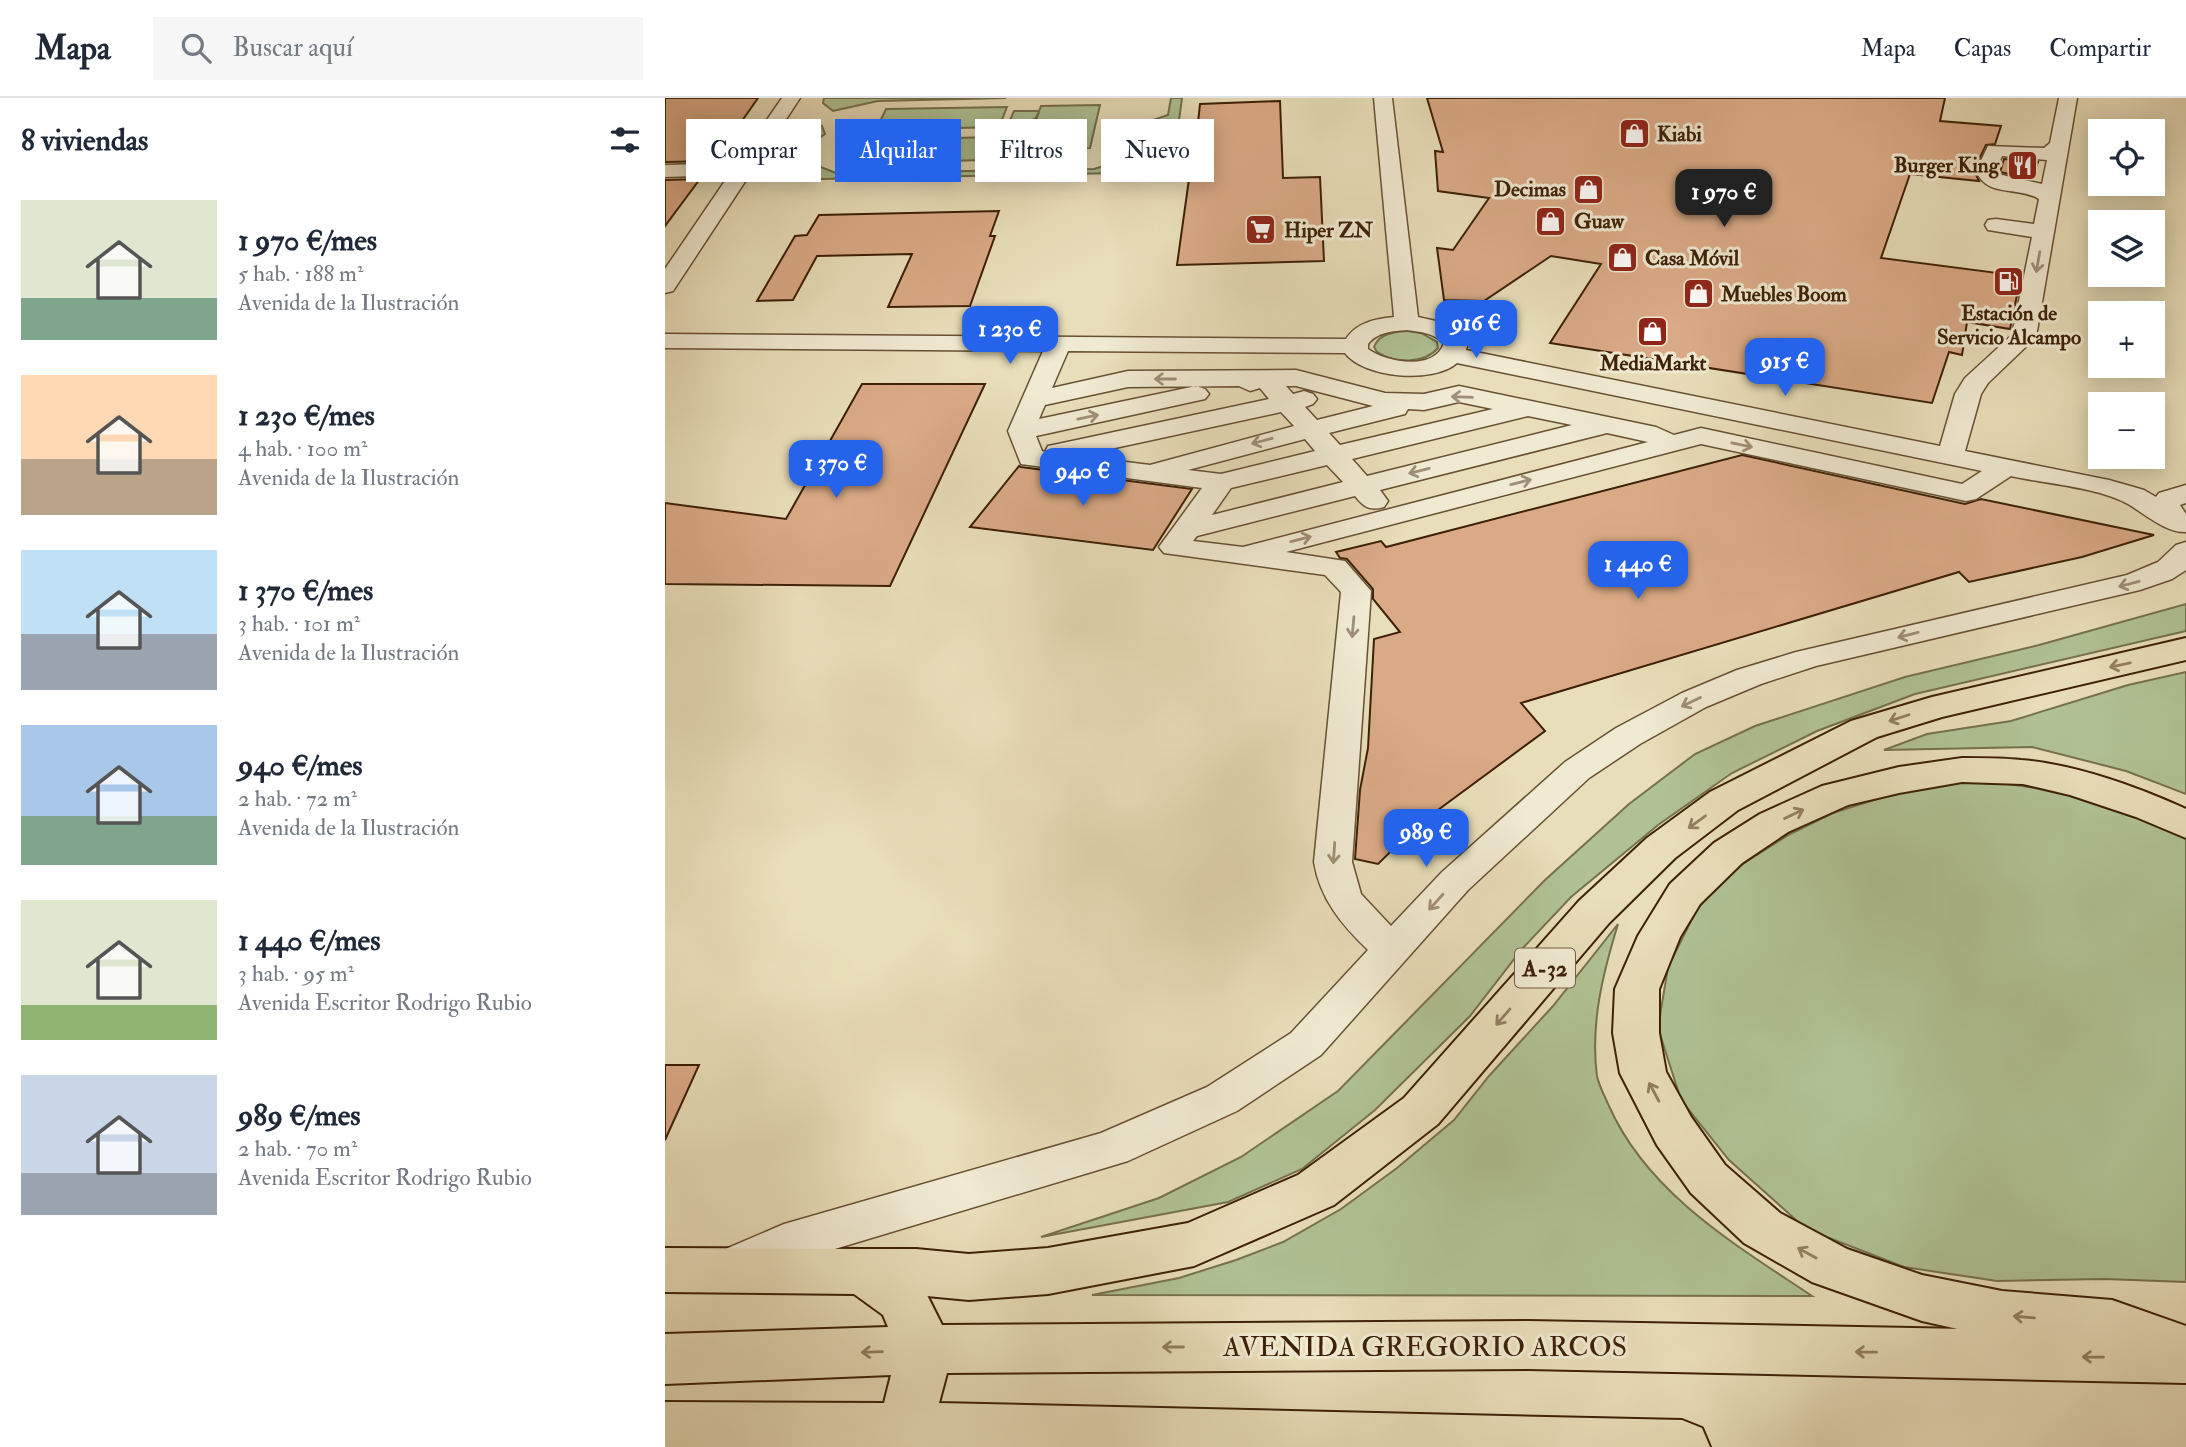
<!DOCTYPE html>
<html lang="es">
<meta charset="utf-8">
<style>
:root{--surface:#fff;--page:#f6f6f7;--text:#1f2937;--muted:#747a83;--line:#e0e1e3;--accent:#2563eb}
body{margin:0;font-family:"IM FELL Double Pica",serif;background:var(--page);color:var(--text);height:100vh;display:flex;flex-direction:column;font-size:26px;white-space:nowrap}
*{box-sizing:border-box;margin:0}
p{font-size:23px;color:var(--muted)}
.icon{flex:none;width:38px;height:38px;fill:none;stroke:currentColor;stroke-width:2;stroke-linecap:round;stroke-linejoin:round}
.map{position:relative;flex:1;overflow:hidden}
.sheet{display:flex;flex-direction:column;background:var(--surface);width:665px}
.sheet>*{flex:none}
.banner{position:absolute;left:21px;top:21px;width:665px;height:63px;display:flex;gap:14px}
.buttons{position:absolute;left:1423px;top:21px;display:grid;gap:14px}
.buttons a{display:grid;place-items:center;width:77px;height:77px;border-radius:0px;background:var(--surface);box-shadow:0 4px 18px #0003;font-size:35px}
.price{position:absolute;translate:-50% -60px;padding:0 16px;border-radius:14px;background:var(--accent);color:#fff;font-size:23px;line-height:46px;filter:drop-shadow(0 2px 4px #0008)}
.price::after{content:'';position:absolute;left:50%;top:42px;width:21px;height:16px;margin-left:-10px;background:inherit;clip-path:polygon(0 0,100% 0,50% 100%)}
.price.current{background:#222;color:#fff}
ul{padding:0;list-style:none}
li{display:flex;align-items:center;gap:21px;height:175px;padding:0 21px}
li span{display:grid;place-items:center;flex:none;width:196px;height:140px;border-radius:0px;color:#555}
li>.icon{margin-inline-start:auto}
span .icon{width:84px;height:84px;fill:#fffc;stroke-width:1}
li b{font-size:30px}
h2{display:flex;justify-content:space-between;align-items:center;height:84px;padding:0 21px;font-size:30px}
.tag{padding:0 24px;border-radius:0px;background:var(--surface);box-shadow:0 4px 18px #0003;font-size:24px;line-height:63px}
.tag.current{background:var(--accent);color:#fff}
header{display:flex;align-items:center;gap:42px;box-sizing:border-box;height:98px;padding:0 35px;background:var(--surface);border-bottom:2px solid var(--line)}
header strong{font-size:33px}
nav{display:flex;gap:38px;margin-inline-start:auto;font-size:24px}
.search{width:490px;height:63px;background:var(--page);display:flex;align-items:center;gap:18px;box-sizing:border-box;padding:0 24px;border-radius:0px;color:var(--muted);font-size:26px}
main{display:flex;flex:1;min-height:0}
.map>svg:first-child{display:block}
.green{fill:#b0c294;stroke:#76714d;stroke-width:2}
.building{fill:#daaa86;stroke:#3d2006;stroke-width:2}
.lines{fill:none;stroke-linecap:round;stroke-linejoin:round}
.minor-casing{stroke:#685033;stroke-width:3}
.major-casing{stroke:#3d2006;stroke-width:4}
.highway-casing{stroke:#3d2006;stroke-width:4}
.minor{fill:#f0ead2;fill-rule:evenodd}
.major{fill:#e8deb9;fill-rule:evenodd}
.highway{fill:#e8deb9;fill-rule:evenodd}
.oneway{stroke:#9f8f76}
.oneway2{stroke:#927f60}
.labels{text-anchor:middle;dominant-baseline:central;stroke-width:6;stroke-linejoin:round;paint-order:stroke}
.far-poi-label{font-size:21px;font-weight:bold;fill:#3d2006;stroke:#f0ead2;text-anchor:start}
.shield{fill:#f0ead2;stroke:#735d43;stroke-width:2}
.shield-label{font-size:23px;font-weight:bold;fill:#3d2006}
.near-street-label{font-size:28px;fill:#3d2006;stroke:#f0ead2}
</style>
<header>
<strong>Mapa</strong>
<div class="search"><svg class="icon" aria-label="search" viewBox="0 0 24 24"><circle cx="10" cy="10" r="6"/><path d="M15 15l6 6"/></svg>Buscar aquí</div>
<nav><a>Mapa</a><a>Capas</a><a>Compartir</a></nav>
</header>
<main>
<section class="sheet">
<h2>8 viviendas<svg class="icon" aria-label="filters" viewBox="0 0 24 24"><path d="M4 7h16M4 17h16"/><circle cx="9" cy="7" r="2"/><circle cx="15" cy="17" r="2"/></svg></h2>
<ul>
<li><span style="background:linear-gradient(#dfe7d0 70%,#7fa58c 0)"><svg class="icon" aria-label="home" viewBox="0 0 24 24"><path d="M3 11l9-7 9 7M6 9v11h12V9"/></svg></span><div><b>1 970 €/mes</b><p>5 hab. · 188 m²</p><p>Avenida de la Ilustración</p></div></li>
<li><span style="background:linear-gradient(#ffd9b3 60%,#b9a48a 0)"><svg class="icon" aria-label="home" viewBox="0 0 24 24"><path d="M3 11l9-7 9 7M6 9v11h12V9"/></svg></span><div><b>1 230 €/mes</b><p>4 hab. · 100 m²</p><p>Avenida de la Ilustración</p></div></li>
<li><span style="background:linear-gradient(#bfe0f5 60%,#9aa5b1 0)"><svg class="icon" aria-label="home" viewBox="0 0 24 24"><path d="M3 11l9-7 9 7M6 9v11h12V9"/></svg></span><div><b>1 370 €/mes</b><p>3 hab. · 101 m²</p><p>Avenida de la Ilustración</p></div></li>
<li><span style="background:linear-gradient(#a9c7e8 65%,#7fa58c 0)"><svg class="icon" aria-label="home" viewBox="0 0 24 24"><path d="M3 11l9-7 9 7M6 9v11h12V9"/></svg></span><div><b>940 €/mes</b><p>2 hab. · 72 m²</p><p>Avenida de la Ilustración</p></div></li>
<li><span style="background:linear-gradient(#dfe7d0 75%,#8fb573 0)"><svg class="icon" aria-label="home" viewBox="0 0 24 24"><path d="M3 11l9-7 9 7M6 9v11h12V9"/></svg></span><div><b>1 440 €/mes</b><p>3 hab. · 95 m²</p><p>Avenida Escritor Rodrigo Rubio</p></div></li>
<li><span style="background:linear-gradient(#c9d6e8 70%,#9aa5b1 0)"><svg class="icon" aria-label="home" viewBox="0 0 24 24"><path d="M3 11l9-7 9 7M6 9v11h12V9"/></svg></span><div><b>989 €/mes</b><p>2 hab. · 70 m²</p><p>Avenida Escritor Rodrigo Rubio</p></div></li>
</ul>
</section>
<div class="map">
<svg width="1521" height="1349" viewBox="0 0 1521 1349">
<rect width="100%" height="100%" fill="#e8deb9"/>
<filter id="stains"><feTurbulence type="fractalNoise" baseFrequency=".00286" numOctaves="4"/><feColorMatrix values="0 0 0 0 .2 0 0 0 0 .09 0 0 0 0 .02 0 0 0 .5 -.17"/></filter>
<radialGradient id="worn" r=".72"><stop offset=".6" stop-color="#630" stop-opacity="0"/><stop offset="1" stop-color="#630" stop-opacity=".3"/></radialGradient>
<!-- green -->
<path class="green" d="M159 0H341L213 3 168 13 158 5Z
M506 0H517L507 74 107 82 114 73 138 62 171 75 429 71 474 57 494 70 498 46 484 41 478 32 485 23 503 17Z
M435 7 425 50 362 51 360 56H333L339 39H347L363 47 374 14 370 21 358 25 353 29H342L349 13H374L376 8Z
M342 9 334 29 211 32 221 11Z
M145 23 157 28 160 36 149 44 128 51Z
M330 39 321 62 194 65 206 42Z
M743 233 756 235 772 244 773 250C758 267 730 265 712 254L709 249C714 235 730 234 743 233Z
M1521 506V533L1250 596 1152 633 1067 675 993 727 906 799 857 851 805 918 710 1012 637 1071 563 1104 376 1139 494 1100 576 1059 673 993 880 782 964 706 1030 656 1090 628 1240 579 1374 547Z
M1521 574V696L1461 673 1367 649 1219 652 1262 636 1346 623 1463 587Z
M1279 685H1336L1400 694 1475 715 1521 738V1184L1440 1181 1332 1183 1239 1169 1141 1131 1064 1062 1016 1002 993 930 1003 869 1032 811 1068 772 1125 736 1168 715 1224 697Z
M953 826C938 875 925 926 932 978 934 988 940 999 944 1008 983 1096 1071 1147 1147 1198L427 1197 514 1180 571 1162 618 1144 676 1111 732 1070 789 1022 824 978 888 908Z"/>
<!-- building -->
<path class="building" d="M0 0H93L49 63 0 64Z
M762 0H1280L1275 23 1336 28 1330 46 1321 47 1309 72 1314 83 1245 76 1216 160 1356 178 1345 231 1302 224 1297 257 1284 254 1267 305 885 245 936 166 886 158 819 203 779 202 772 150 788 152 824 100 773 93 770 53 778 54Z
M615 3 618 80 655 79 659 163 512 167 524 81H527L535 6Z
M1339 61 1373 64 1366 81 1335 74Z
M35 81 0 128V82Z
M334 113 325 138H330L305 208 223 209 247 156 152 158 128 202 92 203 130 138 142 137 154 117Z
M197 286H320L225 488 0 486V405L121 421Z
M1077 357 1300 406 1316 401 1489 437 1417 459 1304 484 1294 474 856 605 880 633 754 726 713 766 690 761 695 692 703 650 709 541 735 534 708 501V491L682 461 675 460 671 454 716 443 721 449Z
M354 368 356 369 527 391 488 452 305 429Z
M0 967H34L0 1042Z"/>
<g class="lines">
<defs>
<path id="minor" d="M117 0H135L8 193 0 195V171L64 77 0 79V67L72 65Z
M709 0H727L753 219 784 226 795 234 803 244 801 252 1275 348 1290 296 1300 280 1347 237 1367 139 1323 132 1320 127 1323 122 1331 121 1369 126 1374 101C1354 88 1322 100 1311 73L1323 48 1379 50 1385 45 1394 0H1412L1371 239 1323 285 1316 296 1300 353 1444 382 1479 392 1491 399 1494 395 1521 387V405L1515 407 1521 416V434C1501 435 1480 416 1463 406 1432 389 1381 386 1346 378L1311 401 1301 403 1036 346 621 454 680 463 706 493 687 764 696 796 726 828 777 774 900 664 951 630 1017 595 1072 572 1131 554 1462 477 1493 464 1511 447 1521 444V472L1507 481 1475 492 1151 568 1096 586 1041 609 975 646 924 680 803 792 656 957 572 1013 463 1063 130 1163 66 1190 49 1184 42 1170 49 1156 119 1126 436 1035 542 989 626 935 703 852C677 827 655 801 649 764L676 494 660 477 499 455 494 449 537 390 356 366 343 333 378 253 0 250V236L681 241C692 224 711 221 729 219ZM1337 58 1382 62 1377 86 1333 76 1331 73ZM742 232C756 234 768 235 779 245 770 273 722 265 703 251V246C712 234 728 233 742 232ZM403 253 680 255C699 280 768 286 792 265L1317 373 1297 386 1036 330 1009 337 991 329 794 288 759 296 720 295 631 272 463 273 387 290ZM531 288 374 321 380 307 463 289 574 288 585 293 595 290 604 301 393 346 383 348 380 354 377 353 371 338 540 301 544 296 540 291ZM621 288H631L708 308 652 322 640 309 648 306 652 301 648 296 639 293 628 296ZM794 304 828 311 675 347 664 335 740 316 743 311 759 312ZM616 314 629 328 485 367 413 358ZM863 318 907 327 702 378 687 361ZM942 335 983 344 578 449 528 443 532 438 690 398C699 409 704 413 719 409L723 403 715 392ZM640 341 650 353 556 376 523 372ZM662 367 678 384 547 417 566 390Z"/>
<path id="major" d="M0 1150 198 1151 216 1158 256 1185 277 1227 863 1223 1521 1235V1285L863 1271 282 1275 274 1305 1017 1322 1037 1330 1045 1349H0V1304L219 1305 226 1277 0 1286V1236L223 1229 218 1217 189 1196 0 1194Z"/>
<path id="highway" d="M1521 540V562L1277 619 1212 639 1073 712 1010 760 944 825 773 1026 669 1107 529 1168 383 1196 304 1202 251 1197H198L180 1190 172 1174 180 1158 198 1151H251L304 1156 383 1150 523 1125 633 1077 739 1000 914 803 982 740 1045 694 1186 623 1267 599Z
M1297 660C1317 660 1337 660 1356 662 1409 666 1473 689 1521 711V740L1471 719 1405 697 1358 686 1297 684 1234 695 1183 707 1123 734 1077 765 1035 806 1015 839 994 891V935L1001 974 1026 1019 1060 1067 1115 1115 1182 1151 1257 1177 1337 1193 1447 1202 1521 1228V1276L1447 1250 1337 1241 1257 1223 1147 1184 1079 1145 1026 1095 992 1047 955 975 948 935 950 891 973 838 1005 786 1049 745 1095 716 1157 688 1234 669Z"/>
</defs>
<!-- minor casing -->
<use href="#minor" class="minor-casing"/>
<!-- major casing -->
<use href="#major" class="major-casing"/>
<!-- highway casing -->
<use href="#highway" class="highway-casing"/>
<!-- minor -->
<use href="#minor" class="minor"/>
<!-- major -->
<use href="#major" class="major"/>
<!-- highway -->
<use href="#highway" class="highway"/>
</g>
<!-- one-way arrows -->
<defs><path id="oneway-shaft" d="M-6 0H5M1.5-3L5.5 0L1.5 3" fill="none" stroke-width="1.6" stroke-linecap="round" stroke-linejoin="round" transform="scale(1.75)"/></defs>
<g class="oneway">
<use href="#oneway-shaft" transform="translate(1373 164) rotate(100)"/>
<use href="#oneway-shaft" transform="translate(500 281) rotate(180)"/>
<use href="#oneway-shaft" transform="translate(797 299) rotate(-178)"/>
<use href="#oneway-shaft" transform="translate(423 319) rotate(-12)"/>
<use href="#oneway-shaft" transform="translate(597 343) rotate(165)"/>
<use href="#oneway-shaft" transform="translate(1077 347) rotate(12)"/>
<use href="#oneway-shaft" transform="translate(754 373) rotate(166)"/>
<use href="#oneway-shaft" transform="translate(856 384) rotate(-14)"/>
<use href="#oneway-shaft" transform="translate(636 441) rotate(-14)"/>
<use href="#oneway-shaft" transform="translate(1464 486) rotate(165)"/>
<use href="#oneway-shaft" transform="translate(688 529) rotate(95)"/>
<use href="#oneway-shaft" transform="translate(1243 537) rotate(166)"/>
<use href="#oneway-shaft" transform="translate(1026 604) rotate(154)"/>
<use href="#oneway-shaft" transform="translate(669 755) rotate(94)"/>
<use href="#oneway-shaft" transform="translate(771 804) rotate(132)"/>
</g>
<g class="oneway2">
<use href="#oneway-shaft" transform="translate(1455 567) rotate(168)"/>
<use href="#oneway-shaft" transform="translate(1234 620) rotate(162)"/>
<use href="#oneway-shaft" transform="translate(1129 716) rotate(-25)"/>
<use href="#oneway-shaft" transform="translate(1032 724) rotate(144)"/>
<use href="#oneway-shaft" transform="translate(838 919) rotate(131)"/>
<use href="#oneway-shaft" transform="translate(989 994) rotate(-118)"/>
<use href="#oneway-shaft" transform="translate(1142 1155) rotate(-151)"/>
<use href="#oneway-shaft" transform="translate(1359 1219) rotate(-175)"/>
<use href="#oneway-shaft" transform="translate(508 1249) rotate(180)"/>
<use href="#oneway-shaft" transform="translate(207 1254) rotate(178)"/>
<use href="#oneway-shaft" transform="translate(1201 1254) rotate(-179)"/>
<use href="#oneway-shaft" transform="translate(1428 1259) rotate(-179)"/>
</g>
<!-- icons -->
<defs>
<symbol id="shop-square" viewBox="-11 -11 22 22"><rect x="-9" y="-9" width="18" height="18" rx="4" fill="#8f2418" stroke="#f0ead2"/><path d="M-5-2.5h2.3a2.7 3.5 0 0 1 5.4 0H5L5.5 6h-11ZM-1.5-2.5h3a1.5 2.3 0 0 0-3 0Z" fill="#fff"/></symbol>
<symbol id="restaurant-square" viewBox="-11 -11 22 22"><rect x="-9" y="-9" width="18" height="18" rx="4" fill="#8f2418" stroke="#f0ead2"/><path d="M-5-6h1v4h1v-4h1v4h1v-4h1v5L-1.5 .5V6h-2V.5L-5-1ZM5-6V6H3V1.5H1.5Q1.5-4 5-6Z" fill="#fff"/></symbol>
<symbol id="supermarket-square" viewBox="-11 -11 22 22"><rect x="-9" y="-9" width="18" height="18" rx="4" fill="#8f2418" stroke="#f0ead2"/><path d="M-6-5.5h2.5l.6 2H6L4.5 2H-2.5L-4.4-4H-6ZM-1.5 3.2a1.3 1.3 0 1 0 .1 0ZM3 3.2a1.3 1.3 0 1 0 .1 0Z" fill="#fff"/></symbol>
<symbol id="fuel-square" viewBox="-11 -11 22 22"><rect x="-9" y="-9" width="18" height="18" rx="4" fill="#8f2418" stroke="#f0ead2"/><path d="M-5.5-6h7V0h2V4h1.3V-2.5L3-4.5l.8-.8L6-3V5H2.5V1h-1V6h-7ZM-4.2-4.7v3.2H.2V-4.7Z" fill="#fff"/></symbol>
</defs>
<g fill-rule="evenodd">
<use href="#shop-square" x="952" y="18" width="35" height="35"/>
<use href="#restaurant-square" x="1340" y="50" width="35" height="35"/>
<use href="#shop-square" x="906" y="74" width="35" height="35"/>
<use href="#shop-square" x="868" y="106" width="35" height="35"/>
<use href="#supermarket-square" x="578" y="114" width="35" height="35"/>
<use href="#shop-square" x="940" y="142" width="35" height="35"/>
<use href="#fuel-square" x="1326" y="166" width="35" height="35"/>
<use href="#shop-square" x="1016" y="178" width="35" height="35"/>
<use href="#shop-square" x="970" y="216" width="35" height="35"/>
</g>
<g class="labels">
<!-- far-poi labels -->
<g class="far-poi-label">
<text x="992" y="36">Kiabi</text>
<text x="1334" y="67" text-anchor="end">Burger King</text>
<text x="901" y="91" text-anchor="end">Decimas</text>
<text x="909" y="123">Guaw</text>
<text x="619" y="132">Hiper ZN</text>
<text x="980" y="160">Casa Móvil</text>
<text x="1056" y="196">Muebles Boom</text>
<text x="1344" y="215" text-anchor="middle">Estación de<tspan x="1344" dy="24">Servicio Alcampo</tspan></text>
<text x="988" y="265" text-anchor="middle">MediaMarkt</text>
</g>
<!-- shield labels -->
<rect class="shield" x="850" y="850.5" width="60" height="39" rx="5"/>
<g class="shield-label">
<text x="880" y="870">A-32</text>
</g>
<!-- near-street labels -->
<g class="near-street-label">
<text x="760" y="1249">AVENIDA GREGORIO ARCOS</text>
</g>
</g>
<rect width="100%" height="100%" filter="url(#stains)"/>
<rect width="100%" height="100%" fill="url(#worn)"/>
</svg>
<div class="buttons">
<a><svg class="icon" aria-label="locate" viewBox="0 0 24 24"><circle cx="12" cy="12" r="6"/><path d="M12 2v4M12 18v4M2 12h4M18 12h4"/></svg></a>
<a><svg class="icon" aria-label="layers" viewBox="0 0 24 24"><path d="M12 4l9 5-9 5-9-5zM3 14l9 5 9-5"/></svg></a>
<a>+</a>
<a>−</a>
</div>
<b class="price current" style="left:1059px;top:131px">1 970 €</b>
<b class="price" style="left:811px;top:262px">916 €</b>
<b class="price" style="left:345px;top:268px">1 230 €</b>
<b class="price" style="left:1120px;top:300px">915 €</b>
<b class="price" style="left:171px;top:402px">1 370 €</b>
<b class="price" style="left:418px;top:410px">940 €</b>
<b class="price" style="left:973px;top:503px">1 440 €</b>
<b class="price" style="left:761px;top:771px">989 €</b>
<div class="banner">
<a class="tag">Comprar</a>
<a class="tag current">Alquilar</a>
<a class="tag">Filtros</a>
<a class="tag">Nuevo</a>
</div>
</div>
</main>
